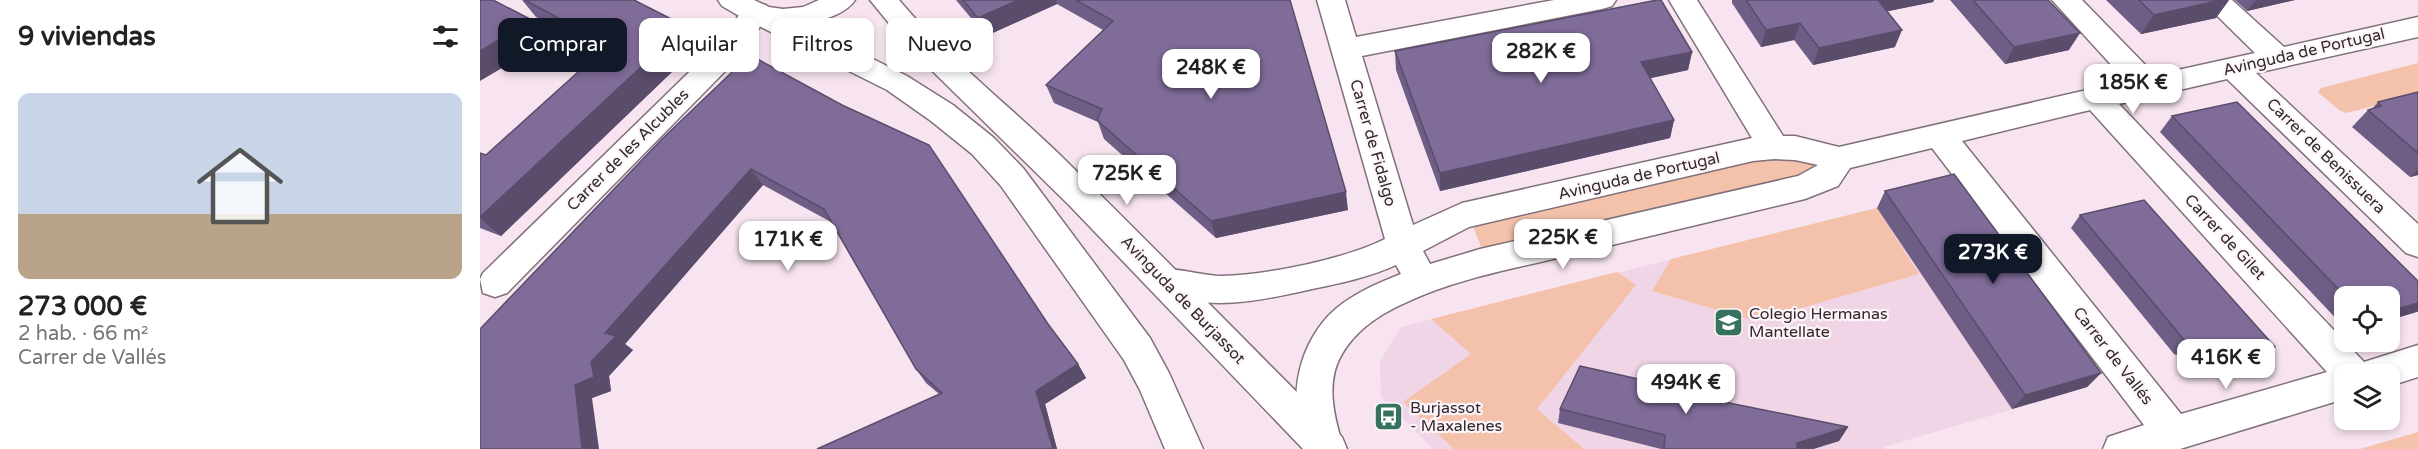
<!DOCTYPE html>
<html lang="es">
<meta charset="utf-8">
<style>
:root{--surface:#fff;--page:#f6f6f6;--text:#222;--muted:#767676;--accent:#111827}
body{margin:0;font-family:"Varela Round",sans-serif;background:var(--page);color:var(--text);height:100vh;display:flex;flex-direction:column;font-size:22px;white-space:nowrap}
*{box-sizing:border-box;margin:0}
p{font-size:20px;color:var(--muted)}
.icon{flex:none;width:33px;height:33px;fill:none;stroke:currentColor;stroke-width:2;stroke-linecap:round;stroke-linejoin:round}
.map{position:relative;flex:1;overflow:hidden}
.details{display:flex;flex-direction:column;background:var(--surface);width:480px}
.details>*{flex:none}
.banner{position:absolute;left:18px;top:18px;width:570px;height:54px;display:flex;gap:12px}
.fabs{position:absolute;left:1854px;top:286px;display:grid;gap:12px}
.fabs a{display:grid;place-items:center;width:66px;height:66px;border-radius:12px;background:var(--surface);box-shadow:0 3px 9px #0003;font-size:30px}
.price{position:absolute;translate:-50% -51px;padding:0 14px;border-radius:12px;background:#fff;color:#222;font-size:20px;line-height:39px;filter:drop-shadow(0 2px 3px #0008)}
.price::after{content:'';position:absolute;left:50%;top:36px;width:18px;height:14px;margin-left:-9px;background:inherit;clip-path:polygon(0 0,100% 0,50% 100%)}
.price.on{background:var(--accent);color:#fff}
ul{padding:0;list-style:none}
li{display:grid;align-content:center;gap:12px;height:318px;padding:0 18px}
li span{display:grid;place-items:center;height:186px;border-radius:12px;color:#555}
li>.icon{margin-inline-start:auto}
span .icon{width:108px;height:108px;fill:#fffc;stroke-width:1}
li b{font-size:26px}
h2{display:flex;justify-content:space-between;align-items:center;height:72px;padding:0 18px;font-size:26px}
.tag{padding:0 21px;border-radius:12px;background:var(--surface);box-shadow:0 3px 9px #0003;font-size:21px;line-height:54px}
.tag.on{background:var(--accent);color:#fff}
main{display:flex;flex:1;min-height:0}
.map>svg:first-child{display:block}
.built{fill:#efd5e6}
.green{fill:#f4c2aa}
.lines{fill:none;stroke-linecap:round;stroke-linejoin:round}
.street-casing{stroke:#81717b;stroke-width:3}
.secondary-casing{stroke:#81717b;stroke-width:3}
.street{fill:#fff;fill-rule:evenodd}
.secondary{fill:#fff;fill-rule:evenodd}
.wall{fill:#6e5d84}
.shaded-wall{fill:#5a4c6b}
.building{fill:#806c99;stroke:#5a4c6b;stroke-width:1.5}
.labels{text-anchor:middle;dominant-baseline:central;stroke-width:4.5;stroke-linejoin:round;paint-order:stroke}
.street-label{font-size:16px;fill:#30292e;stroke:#fdf5fa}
.poi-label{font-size:16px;fill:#30292e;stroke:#fdf5fa;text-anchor:start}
</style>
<main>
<section class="details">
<h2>9 viviendas<svg class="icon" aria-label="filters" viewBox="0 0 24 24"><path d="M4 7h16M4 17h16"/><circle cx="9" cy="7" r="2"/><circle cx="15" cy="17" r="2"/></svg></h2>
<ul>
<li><span style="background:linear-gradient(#c9d6e8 65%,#b9a48a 0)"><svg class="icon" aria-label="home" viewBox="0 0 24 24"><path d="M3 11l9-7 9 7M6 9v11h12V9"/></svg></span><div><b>273 000 €</b><p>2 hab. · 66 m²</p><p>Carrer de Vallés</p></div></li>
</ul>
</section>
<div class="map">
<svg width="1938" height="449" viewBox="0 0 1938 449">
<rect width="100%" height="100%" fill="#f7e4f0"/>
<!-- built -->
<path class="built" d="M1465 191 1607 387 1404 447 1405 449H953L901 397 900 361 921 327Z"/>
<!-- green -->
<path class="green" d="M1938 63V95L1866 113 1859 110 1838 92 1841 88Z
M1292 156 1335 160 1340 167 1316 180 1004 254 992 224Z
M1397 208 1439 274 1276 321 1172 291 1191 259Z
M1137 272 1156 285 1057 409 1104 449H974L923 402 991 354 951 319Z
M1938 432V449H1880Z"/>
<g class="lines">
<defs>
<path id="street" d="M837 0H865L876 37 1074 0H1136L1132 6 1122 9 882 56 933 225 982 203 1272 138 1189 0H1217L1303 136H1315L1359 147 1646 81 1572 0H1602L1675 75 1775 53 1721 0H1752L1804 47 1938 17V37L1776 73 1938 224V257L1926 253 1747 79 1639 104 1884 362 1938 345V377L1910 386V375H1864V399L1700 449H1623L1628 437 1664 425 1452 148 1370 168 1358 186 1325 199C1245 218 1166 237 1086 256 1032 269 975 279 925 303 900 314 876 330 862 354 845 382 854 417 863 446L862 449H826C808 404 815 352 849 315 869 295 896 284 921 274L916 265C890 277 861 283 832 289 775 302 731 311 674 292L669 282 674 272C695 265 720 276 742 276 787 275 865 259 905 239ZM1610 110 1847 372 1701 414 1482 141ZM1294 159 1315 160 1338 165 1318 176 1000 249 950 264 943 251 989 227 1273 161Z
M276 3 286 5 290 12 260 56 27 293 15 297 3 293 0 279 3 273 240 42 266 5Z"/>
<path id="secondary" d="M238 0H274L289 7 303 9 323 7 339 0H375C365 15 342 20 325 25L427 76 473 105 514 138 543 168 670 338 689 373 723 449H685L660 390 644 360 521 186 492 154 451 121 407 90 261 17 242 6Z
M390 0H419C467 57 526 103 579 154 674 247 767 343 862 437L867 449H823L589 205 431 50Z"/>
</defs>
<!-- street casing -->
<use href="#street" class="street-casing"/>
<!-- secondary casing -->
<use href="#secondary" class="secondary-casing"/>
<!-- street -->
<use href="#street" class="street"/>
<!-- secondary -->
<use href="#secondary" class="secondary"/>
</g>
<!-- wall -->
<path class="wall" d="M42 0H154L205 26 219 46 21 236 0 228V153L6 155 121 52 56 17Z
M476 0H810L868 210 736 238 624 139 618 122 574 103 566 85 623 30 577 4 506 36Z
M1252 0H1454L1453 2 1407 11 1415 47 1333 65 1314 40 1281 47 1252 3Z
M1470 0H1568L1589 50 1525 64Z
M1626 0H1749L1736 18 1661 34Z
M1755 0H1815L1767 11Z
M915 51 1212 52 1208 70 1170 78 1194 120 1190 138 960 191 916 70Z
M270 55 568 324 598 364 606 378 565 404 577 449H337L459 394 446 383 436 369 351 222 283 185 145 344 153 350 129 376 131 391 112 398 0 449Z
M1938 92V175L1930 177 1872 127 1888 110 1892 109 1898 102Z
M1692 116 1938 281V311L1937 312 1910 297H1864V327L1680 132Z
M1405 191 1621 373 1607 387 1532 409 1397 208Z
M1600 215 1781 359 1758 377 1694 354 1591 228Z
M1180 389 1368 427 1359 441 1333 449H1181L1078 423 1080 409Z"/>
<!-- shaded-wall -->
<path class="shaded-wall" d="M538 0H576L577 4 506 36 498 18Z
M1395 0H1454L1453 2 1390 15Z
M1741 0H1749L1736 18 1661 34 1674 15Z
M1776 0H1815L1767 11Z
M52 20 69 40 0 81V51Z
M1320 23 1314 40 1281 47 1286 30Z
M205 26 219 46 21 236 0 218Z
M1422 30 1415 47 1333 65 1339 48Z
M1600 33 1589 50 1525 64 1534 47Z
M1212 52 1208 70 1158 81 1161 62Z
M1194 120 1190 138 960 191V173Z
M271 169 283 185 145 344 153 350 129 376 131 391 112 398 119 449H102L95 385 111 362 125 333Z
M1938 170V175L1930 177Z
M866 192 868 210 736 238 731 221Z
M1938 303V311L1937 312 1910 320V311Z
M1795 347 1781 359 1758 377 1771 366Z
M598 364 606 378 565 404 577 449H573L556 391Z
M1621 373 1607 387 1532 409 1545 395Z
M1368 427 1359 441 1333 449H1314L1317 443Z"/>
<!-- building -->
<path class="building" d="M0 0H13L52 20 0 51Z
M45 0H154L205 26 0 217V153L6 155 128 45Z
M483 0H538L498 18Z
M596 0H810L866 192 731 221 617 120 622 109 566 85 633 21Z
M1177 0H1181L1212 52 1161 62 1194 120 960 173 915 51Z
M1266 0H1398L1422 30 1339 48 1320 23 1286 30Z
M1493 0H1568L1600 33 1534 47Z
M1659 0H1741L1674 15Z
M270 55 362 105 449 145 568 324 598 364 556 391 573 449H337L462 393 436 369 344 209 271 169 125 333 136 336 111 362 114 377 95 385 102 449H0V329L182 139Z
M1938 92V153L1888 110 1901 106 1898 102Z
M1757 102 1938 281V303L1910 311V297H1866L1692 116Z
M1474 174 1621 373 1545 395 1405 191Z
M1664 200 1795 347 1771 366 1706 342 1600 215Z
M1100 366 1176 383 1180 389 1368 427 1317 443V449H1184L1185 435 1080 409Z"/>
<!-- icons -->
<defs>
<symbol id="school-square" viewBox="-11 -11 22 22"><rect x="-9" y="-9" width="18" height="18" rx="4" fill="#36725d" stroke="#fdf5fa"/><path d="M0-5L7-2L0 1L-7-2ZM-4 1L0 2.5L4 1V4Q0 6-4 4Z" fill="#fff"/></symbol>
<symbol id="bus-square" viewBox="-11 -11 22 22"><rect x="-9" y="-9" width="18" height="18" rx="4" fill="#36725d" stroke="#fdf5fa"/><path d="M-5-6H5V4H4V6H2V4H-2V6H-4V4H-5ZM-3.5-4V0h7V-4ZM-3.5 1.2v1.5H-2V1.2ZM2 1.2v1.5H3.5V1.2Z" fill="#fff"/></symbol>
</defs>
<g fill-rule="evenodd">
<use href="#school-square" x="1232" y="306" width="33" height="33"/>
<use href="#bus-square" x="892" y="400" width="33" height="33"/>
</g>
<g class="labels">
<!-- street labels -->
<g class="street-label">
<text transform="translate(1824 52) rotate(-13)">Avinguda de Portugal</text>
<text transform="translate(893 143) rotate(74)">Carrer de Fidalgo</text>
<text transform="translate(148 150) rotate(-45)">Carrer de les Alcubles</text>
<text transform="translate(1846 156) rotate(44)">Carrer de Benissuera</text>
<text transform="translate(1159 176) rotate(-13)">Avinguda de Portugal</text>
<text transform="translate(1745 237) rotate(47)">Carrer de Gilet</text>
<text transform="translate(703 300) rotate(46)">Avinguda de Burjassot</text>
<text transform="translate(1633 356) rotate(52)">Carrer de Vallés</text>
</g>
<!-- poi labels -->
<g class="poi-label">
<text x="1269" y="314">Colegio Hermanas<tspan x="1269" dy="18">Mantellate</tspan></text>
<text x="930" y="408">Burjassot<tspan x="930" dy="18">- Maxalenes</tspan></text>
</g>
</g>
</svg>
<div class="fabs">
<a><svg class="icon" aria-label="locate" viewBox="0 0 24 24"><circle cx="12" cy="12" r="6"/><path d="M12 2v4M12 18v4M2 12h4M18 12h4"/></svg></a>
<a><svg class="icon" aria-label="layers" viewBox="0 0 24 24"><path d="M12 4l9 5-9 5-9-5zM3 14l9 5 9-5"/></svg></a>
</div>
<b class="price" style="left:1061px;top:84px">282K €</b>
<b class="price" style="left:731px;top:100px">248K €</b>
<b class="price" style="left:1653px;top:115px">185K €</b>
<b class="price" style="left:647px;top:206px">725K €</b>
<b class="price" style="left:1083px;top:270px">225K €</b>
<b class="price" style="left:308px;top:272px">171K €</b>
<b class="price on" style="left:1513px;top:285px">273K €</b>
<b class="price" style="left:1746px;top:390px">416K €</b>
<b class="price" style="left:1206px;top:415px">494K €</b>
<div class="banner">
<a class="tag on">Comprar</a>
<a class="tag">Alquilar</a>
<a class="tag">Filtros</a>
<a class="tag">Nuevo</a>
</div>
</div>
</main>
